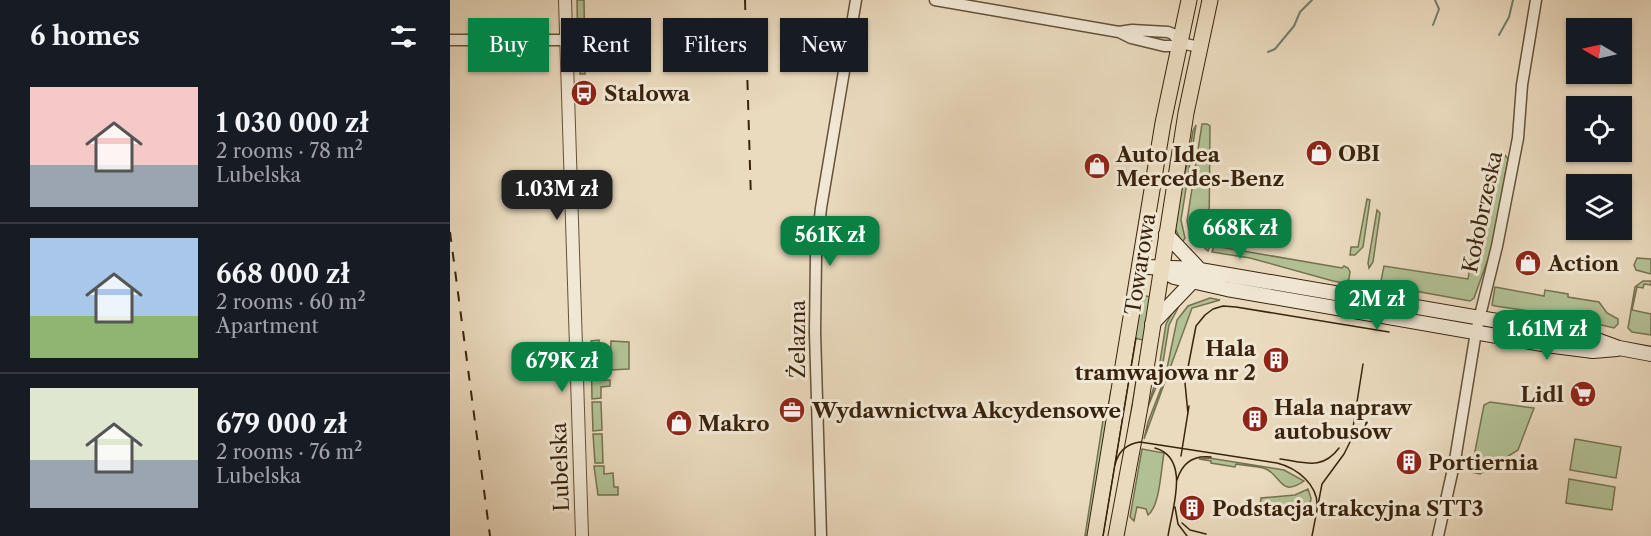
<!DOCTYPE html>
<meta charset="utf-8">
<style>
:root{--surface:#171b24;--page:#20242c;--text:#f1f3f6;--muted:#9ea1a6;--line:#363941;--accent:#0b8043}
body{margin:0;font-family:"Libre Caslon Text",serif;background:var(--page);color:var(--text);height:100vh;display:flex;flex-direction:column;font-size:22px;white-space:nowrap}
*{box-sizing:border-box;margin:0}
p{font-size:20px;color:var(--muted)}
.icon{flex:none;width:33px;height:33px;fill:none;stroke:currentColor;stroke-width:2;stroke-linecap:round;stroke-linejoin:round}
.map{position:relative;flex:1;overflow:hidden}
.drawer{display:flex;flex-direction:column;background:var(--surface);width:450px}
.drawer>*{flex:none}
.hud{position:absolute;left:18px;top:18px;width:570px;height:54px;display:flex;gap:12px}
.needle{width:39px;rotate:279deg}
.buttons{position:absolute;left:1116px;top:18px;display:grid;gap:12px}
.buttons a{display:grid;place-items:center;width:66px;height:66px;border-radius:0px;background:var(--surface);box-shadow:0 2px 4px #0004;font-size:30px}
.price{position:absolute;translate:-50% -51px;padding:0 14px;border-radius:12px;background:var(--accent);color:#fff;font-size:20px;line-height:39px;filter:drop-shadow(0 2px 3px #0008)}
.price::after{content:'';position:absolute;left:50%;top:36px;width:18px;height:14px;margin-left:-9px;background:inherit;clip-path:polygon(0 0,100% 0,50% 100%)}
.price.current{background:#222;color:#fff}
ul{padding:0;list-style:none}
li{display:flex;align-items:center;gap:18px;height:150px;padding:0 30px}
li+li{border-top:2px solid var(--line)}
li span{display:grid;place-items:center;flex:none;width:168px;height:120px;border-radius:0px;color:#555}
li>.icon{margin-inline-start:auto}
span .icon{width:72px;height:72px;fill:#fffc;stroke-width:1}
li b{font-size:26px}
h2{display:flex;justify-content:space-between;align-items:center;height:72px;padding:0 30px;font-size:26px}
.chip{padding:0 21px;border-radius:0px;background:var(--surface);box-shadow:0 2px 4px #0004;font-size:21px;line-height:54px}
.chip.current{background:var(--accent);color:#fff}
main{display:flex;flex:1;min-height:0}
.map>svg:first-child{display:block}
.green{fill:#b2c195;stroke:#767250;stroke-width:1.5}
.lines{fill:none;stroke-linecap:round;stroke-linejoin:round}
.stream{stroke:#727e6d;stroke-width:2}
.minor-casing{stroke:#655138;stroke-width:13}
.tertiary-casing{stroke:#655138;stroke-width:14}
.secondary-casing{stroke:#39230c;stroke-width:16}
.primary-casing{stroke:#39230c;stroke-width:17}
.minor{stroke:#f1e7d5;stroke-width:10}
.tertiary{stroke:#f1e7d5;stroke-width:12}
.secondary{stroke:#f1e7d5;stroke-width:14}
.primary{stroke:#eadabe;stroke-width:15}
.tram{stroke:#39230c;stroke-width:1.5}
.rail{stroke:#39230c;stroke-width:2;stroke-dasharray:10 10;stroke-linecap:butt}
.labels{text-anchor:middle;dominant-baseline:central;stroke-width:6;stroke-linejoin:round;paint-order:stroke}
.poi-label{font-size:21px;font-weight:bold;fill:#39230c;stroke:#f1e7d5;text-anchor:start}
.street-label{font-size:21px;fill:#39230c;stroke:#f1e7d5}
</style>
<main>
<section class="drawer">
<h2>6 homes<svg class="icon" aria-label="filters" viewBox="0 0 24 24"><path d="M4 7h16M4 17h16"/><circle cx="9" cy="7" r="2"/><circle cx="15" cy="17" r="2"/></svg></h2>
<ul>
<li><span style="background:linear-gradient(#f6c9c9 65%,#9aa5b1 0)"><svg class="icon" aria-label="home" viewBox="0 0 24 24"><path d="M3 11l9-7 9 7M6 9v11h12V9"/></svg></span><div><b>1 030 000 zł</b><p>2 rooms · 78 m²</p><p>Lubelska</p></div></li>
<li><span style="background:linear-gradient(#a9c7e8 65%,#8fb573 0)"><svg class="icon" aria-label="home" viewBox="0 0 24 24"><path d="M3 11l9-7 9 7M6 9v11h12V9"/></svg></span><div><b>668 000 zł</b><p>2 rooms · 60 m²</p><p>Apartment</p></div></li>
<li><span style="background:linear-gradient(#dfe7d0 60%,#9aa5b1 0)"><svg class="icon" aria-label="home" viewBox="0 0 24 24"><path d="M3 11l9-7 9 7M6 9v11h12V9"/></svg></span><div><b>679 000 zł</b><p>2 rooms · 76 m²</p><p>Lubelska</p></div></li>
</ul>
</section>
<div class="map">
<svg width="1201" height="536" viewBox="0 0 1201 536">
<rect width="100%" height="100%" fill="#eadabe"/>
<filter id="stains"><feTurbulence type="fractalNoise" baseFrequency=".00333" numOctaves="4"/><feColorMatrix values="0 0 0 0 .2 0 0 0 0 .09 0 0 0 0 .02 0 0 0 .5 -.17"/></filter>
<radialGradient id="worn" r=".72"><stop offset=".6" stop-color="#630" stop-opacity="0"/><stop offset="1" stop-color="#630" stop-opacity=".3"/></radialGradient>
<!-- green -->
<path class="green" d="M127 0H134L135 74H130L131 56 128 55Z
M752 124H757L760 126 759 239H762L758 251 740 235 737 221Z
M746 125 731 220 735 238 732 243 725 228 727 204 737 165 743 131Z
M1055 155 1058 159 1043 245 1024 298 1020 301 932 285 931 281 934 266 1018 279 1024 242 1033 238 1049 160Z
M917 199 920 200 913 247 905 255H900L901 247H908Z
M927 210 930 213 923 262 919 268 918 263Z
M764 246 892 268 894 266 898 268 900 272 899 279 894 283 883 281 800 258 762 252Z
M1187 258 1201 259V274L1186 270 1184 265Z
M1193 281H1201V285L1194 284 1193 288 1187 287 1182 310 1201 314V335L1182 332 1178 328 1185 287Z
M1045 287 1094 296 1095 290 1118 294V297L1149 302 1157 313 1168 319V324L1164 328 1113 316 1045 306 1042 305Z
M691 295 701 297 680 427 679 424 693 340 684 338Z
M760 298 770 300 742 308 694 439 698 422 715 378 727 320 738 306Z
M726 306 728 308 719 325 711 375 697 409 708 374 716 324Z
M149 340 151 380H160V386L151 387V398L142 399 141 341Z
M161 341 179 342V369L160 370Z
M661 390 662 406 640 536H635L653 420 657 415Z
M142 402H151L152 430 143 431Z
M1040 402 1084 408 1068 450 1030 474 1021 472 1034 405Z
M143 434H152L153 463H145Z
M1125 439 1171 447 1166 478 1120 470Z
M692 449 714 453C711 469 710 506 698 515L696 509 687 507 684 521 680 517Z
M759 458 834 470 854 481C830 498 831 475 816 469 808 466 796 466 786 464L785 467 761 463V461L749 459Z
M144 466H154V474L163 473 164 487H168V495H148Z
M1119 479 1165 487 1162 510 1116 503Z
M858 489 861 498 858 518 809 511 811 498 845 495Z"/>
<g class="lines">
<!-- stream -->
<path class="stream" d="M983 25 989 9 985 0
M1049 35 1059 17 1063 0
M818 52 825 49 844 26 850 12 862 0"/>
<defs>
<path id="minor" d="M485 0 669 32 682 30 718 32 723 34 730 43
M669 32 681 38 714 46H723L730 43 750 47
M0 40H116
M371 536 365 332 366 256 371 208 406 0
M988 536 1005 460 1026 332 1047 246 1068 138 1072 85 1086 0"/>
<path id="tertiary" d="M115 0 132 536"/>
<path id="secondary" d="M716 234 750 270
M690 266C710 269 730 267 750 270L1136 336 1169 348 1201 354
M710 269 724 277 777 289 1104 346 1143 351 1167 349
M702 324 742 282"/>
<path id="primary" d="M645 536 713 123 739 0
M666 536 690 407 736 113 760 0"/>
</defs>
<!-- minor casing -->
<use href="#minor" class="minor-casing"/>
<!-- tertiary casing -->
<use href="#tertiary" class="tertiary-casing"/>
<!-- secondary casing -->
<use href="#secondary" class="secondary-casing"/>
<!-- primary casing -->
<use href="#primary" class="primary-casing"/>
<!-- minor -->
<use href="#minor" class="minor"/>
<!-- tertiary -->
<use href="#tertiary" class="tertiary"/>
<!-- secondary -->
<use href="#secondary" class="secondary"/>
<!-- primary -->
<use href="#primary" class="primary"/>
<!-- tram -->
<path class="tram" d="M738 414 735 383 746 326 755 315 763 309 773 306 786 307 939 332
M705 448C741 458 722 509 718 536
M731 456 739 406
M830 459C854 462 872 471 889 448
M665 465C668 452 676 444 690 442L827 463C847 468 869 485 867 508
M727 480C732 463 743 455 761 457
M725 507 728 524 737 536
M732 523 740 530 756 534
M653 536 686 338
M862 536 872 484 894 454 901 440 913 364"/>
<!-- rail -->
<path class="rail" d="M295 0 301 200
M0 232 40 536"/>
</g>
<!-- icons -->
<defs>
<symbol id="bus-disc" viewBox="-11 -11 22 22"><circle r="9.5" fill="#8f2418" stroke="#f1e7d5"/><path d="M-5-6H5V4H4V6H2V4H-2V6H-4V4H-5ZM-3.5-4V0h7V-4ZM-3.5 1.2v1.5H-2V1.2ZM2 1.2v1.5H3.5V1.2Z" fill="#fff"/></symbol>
<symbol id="shop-disc" viewBox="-11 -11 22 22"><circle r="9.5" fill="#8f2418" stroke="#f1e7d5"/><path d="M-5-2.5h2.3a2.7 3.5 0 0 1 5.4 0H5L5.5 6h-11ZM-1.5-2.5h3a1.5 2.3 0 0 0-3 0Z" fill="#fff"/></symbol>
<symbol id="building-disc" viewBox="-11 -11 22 22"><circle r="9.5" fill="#8f2418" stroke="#f1e7d5"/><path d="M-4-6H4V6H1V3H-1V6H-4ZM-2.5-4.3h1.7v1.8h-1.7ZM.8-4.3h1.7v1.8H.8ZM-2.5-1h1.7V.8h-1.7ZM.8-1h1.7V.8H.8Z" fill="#fff"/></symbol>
<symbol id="supermarket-disc" viewBox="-11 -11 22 22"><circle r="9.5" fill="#8f2418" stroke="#f1e7d5"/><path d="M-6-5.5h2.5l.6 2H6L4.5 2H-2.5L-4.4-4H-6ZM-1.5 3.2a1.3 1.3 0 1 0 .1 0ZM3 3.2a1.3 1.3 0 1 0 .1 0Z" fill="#fff"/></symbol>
<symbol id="office-disc" viewBox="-11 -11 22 22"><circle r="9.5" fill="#8f2418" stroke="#f1e7d5"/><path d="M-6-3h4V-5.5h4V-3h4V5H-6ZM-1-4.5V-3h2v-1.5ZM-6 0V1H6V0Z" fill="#fff"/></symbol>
</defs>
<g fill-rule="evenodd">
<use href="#bus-disc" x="119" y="78" width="30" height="30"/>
<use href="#shop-disc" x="854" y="138" width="30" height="30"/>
<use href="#shop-disc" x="632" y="151" width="30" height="30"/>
<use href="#shop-disc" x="1063" y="248" width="30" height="30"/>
<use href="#building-disc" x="811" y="345" width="30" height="30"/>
<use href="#supermarket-disc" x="1118" y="379" width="30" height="30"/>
<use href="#office-disc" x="327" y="395" width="30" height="30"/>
<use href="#building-disc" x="790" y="404" width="30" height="30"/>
<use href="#shop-disc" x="214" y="408" width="30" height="30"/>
<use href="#building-disc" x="944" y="447" width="30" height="30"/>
<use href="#building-disc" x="727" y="493" width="30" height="30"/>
</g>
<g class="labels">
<!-- poi labels -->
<g class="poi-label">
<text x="154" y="93">Stalowa</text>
<text x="888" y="153">OBI</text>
<text x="666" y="154">Auto Idea<tspan x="666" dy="24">Mercedes-Benz</tspan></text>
<text x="1098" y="263">Action</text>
<text x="806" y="348" text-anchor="end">Hala<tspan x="806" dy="24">tramwajowa nr 2</tspan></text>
<text x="1114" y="394" text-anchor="end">Lidl</text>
<text x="824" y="407">Hala napraw<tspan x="824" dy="24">autobusów</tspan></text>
<text x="362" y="410">Wydawnictwa Akcydensowe</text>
<text x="248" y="423">Makro</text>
<text x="978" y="462">Portiernia</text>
<text x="762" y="508">Podstacja trakcyjna STT3</text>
</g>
<!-- street labels -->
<g class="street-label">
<text transform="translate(1032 212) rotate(-78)">Kołobrzeska</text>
<text transform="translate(690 264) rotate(-81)">Towarowa</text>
<text transform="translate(347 339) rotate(-90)">Żelazna</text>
<text transform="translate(110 467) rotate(-92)">Lubelska</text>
</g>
</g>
<rect width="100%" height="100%" filter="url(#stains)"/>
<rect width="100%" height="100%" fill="url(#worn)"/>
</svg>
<div class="buttons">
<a><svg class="needle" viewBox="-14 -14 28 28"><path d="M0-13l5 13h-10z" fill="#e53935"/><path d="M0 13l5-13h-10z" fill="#9ea1a6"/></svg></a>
<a><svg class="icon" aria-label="locate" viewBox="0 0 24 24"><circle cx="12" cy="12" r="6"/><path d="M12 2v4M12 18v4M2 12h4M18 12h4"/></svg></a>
<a><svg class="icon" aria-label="layers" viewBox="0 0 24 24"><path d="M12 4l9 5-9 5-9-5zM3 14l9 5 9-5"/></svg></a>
</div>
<b class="price current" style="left:107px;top:221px">1.03M zł</b>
<b class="price" style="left:790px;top:260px">668K zł</b>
<b class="price" style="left:380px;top:267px">561K zł</b>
<b class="price" style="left:927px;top:331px">2M zł</b>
<b class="price" style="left:1097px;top:361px">1.61M zł</b>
<b class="price" style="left:112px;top:393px">679K zł</b>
<div class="hud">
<a class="chip current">Buy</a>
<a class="chip">Rent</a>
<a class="chip">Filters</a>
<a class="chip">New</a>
</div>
</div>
</main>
